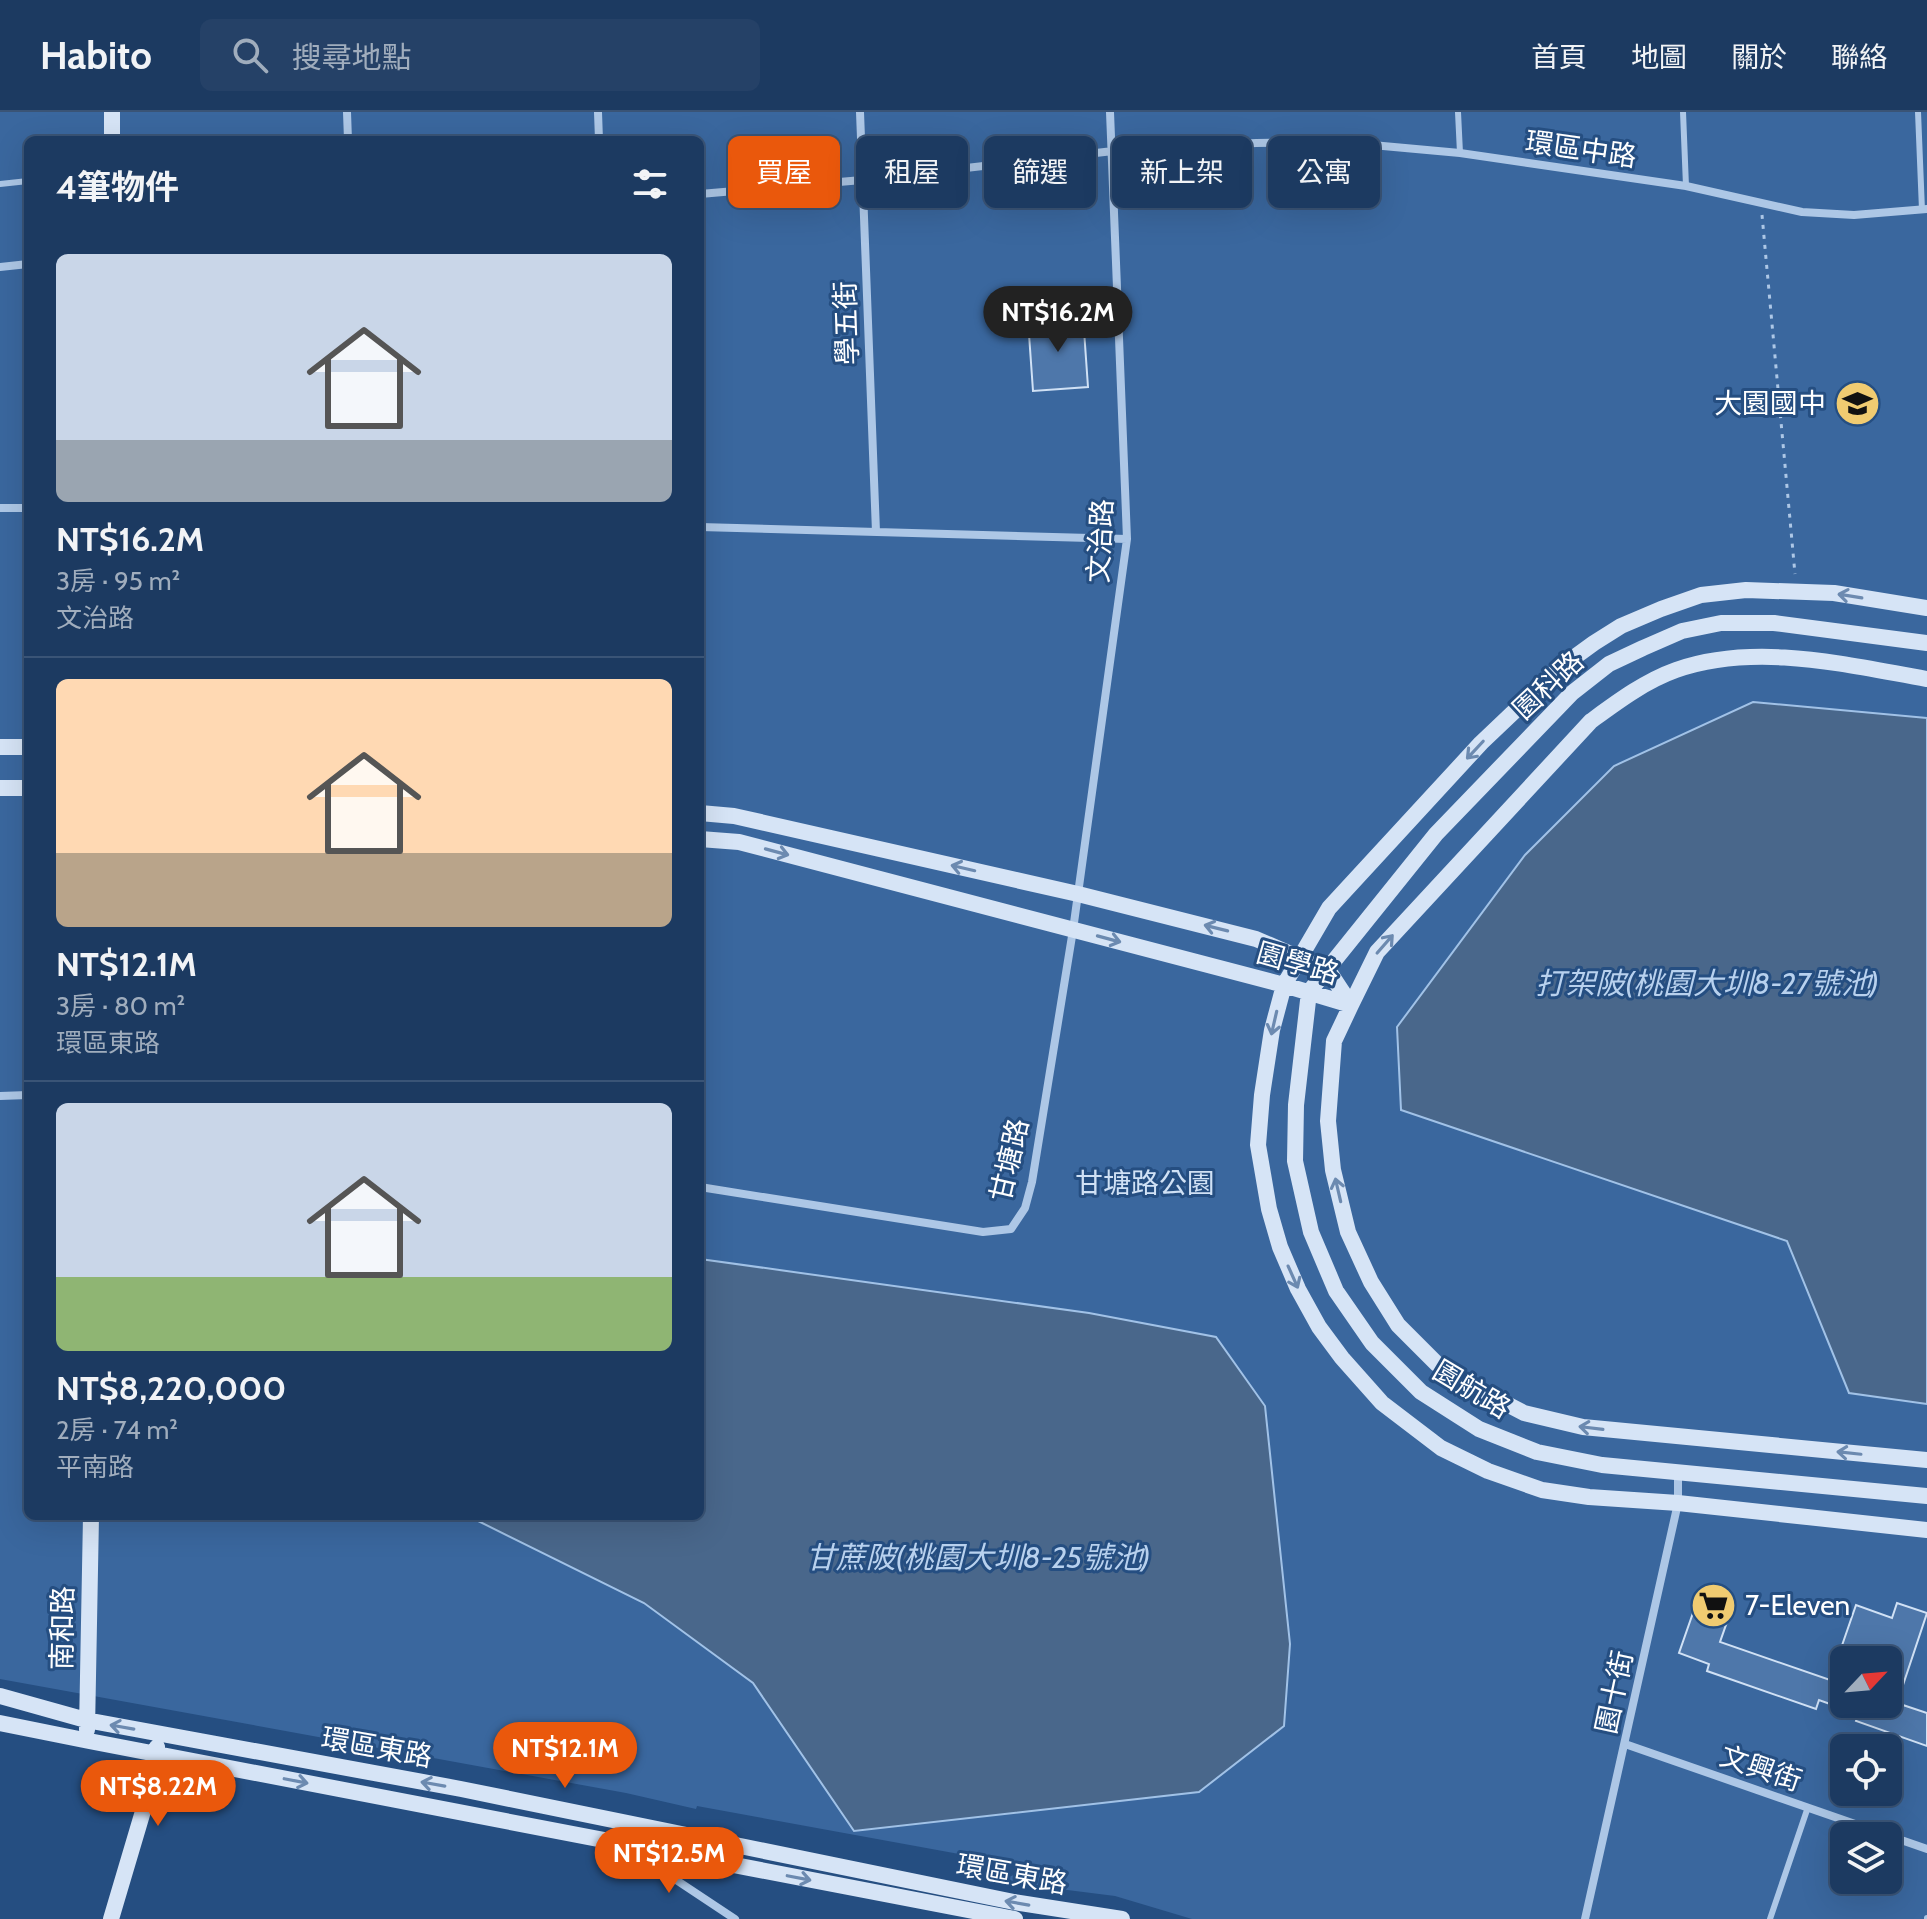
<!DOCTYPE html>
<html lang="zh-TW">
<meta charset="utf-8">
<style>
:root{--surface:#1c3a61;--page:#254167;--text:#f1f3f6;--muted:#a0adbd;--line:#3a5476;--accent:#ea580c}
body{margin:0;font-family:Cabin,"Noto Sans TC",sans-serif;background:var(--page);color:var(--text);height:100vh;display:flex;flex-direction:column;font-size:30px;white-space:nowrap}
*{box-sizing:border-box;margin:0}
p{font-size:26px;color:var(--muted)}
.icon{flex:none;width:44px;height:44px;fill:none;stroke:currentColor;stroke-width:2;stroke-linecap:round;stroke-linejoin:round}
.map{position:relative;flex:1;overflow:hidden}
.side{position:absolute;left:24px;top:24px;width:680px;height:1384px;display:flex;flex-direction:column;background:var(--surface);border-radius:12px;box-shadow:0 8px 32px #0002,0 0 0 2px var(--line)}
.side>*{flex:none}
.banner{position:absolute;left:728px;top:24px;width:760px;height:72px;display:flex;gap:16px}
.needle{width:52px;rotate:64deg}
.fabs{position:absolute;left:1830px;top:1534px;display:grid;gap:16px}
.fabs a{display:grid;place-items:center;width:72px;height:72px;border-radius:12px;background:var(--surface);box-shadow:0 8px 32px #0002,0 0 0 2px var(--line);font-size:40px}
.price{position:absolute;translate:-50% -68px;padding:0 18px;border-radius:28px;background:var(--accent);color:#fff;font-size:26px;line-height:52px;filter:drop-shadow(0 2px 4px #0008)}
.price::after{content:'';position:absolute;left:50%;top:48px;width:24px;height:18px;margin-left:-12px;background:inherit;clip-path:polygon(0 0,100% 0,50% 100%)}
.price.on{background:#222;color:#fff}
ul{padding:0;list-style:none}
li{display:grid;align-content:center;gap:16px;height:424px;padding:0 32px}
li+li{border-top:2px solid var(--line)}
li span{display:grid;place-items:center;height:248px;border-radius:12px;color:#555}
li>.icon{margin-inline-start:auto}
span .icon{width:144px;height:144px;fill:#fffc;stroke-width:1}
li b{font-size:34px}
h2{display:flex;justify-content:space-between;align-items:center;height:96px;padding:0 32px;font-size:34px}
.pill{padding:0 28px;border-radius:12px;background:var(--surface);box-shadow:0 8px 32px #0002,0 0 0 2px var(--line);font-size:28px;line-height:72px}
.pill.on{background:var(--accent);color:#fff}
header{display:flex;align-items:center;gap:48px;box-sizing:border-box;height:112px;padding:0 40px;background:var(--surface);border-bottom:2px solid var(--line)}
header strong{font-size:38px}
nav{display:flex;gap:44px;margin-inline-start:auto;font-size:28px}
.search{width:560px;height:72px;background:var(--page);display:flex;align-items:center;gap:20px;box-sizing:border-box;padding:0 28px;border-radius:12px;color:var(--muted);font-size:30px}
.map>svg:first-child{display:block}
.green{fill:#3a679e;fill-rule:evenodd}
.water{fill:#49678b;stroke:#a1c2e7;stroke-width:2}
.building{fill:#4e77aa;stroke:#d0e1f5;stroke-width:2}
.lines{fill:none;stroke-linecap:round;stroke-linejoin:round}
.path{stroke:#adc7e6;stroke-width:3;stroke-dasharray:4 6;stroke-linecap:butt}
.lane{stroke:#adc7e6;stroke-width:6}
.street{stroke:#adc7e6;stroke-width:8}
.secondary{stroke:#d6e4f6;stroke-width:16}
.oneway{stroke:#6c8ab0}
.labels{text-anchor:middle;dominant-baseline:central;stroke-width:6;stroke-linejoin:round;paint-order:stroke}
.street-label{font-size:28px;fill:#fff;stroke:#254e81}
.poi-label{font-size:28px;fill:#fff;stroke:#254e81;text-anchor:end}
.park-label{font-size:28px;fill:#d0e1f5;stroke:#254e81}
.water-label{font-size:30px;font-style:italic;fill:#b8d1ee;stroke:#254e81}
</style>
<header>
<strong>Habito</strong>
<div class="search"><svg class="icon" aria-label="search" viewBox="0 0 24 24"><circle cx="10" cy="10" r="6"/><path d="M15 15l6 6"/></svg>搜尋地點</div>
<nav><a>首頁</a><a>地圖</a><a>關於</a><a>聯絡</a></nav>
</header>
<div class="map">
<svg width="1927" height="1807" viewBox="0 0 1927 1807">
<rect width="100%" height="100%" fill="#254e81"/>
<!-- green -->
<path class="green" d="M0 0H1927V1807H1192L1115 1784 996 1769 1036 1756 697 1694 696 1697 626 1681 0 1567ZM28 28H700V1404H28ZM1844 1548H1888V1592H1844ZM1844 1636H1888V1680H1844ZM1844 1724H1888V1768H1844Z"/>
<!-- water -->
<path class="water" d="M1753 590 1927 606V1292L1849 1281 1787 1129 1401 998 1397 915 1525 743 1614 654Z
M700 1147 1089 1201 1216 1225 1265 1294 1290 1532 1284 1614 1199 1680 854 1719 753 1571 644 1491 468 1404H700Z"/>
<!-- building -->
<path class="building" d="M1083 204 1088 275 1033 279 1028 208Z
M1701 1478 1734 1490 1720 1530 1830 1568 1856 1493 1892 1506 1897 1491 1927 1501 1897 1591 1927 1601V1634L1856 1609 1862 1592H1888V1548H1844V1597L1819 1588 1816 1597 1707 1559 1709 1552 1679 1541Z"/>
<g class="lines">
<!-- path -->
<path class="path" d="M1762 103 1795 462"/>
<!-- lane -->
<path class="lane" d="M1458 0 1460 41
M1683 0 1686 74
M1918 0 1922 98
M0 72 28 69
M1770 1807 1808 1695
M1927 1807V1806"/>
<!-- street -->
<path class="street" d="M347 0 348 28
M598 0 599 28
M860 0 876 420
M700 82 862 68 1113 39 1256 31 1339 30 1460 41 1686 74 1802 100 1854 103 1927 97
M0 155 28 152
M0 396H28
M700 415 1127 427
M0 984 28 983
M700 1075 983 1120 1011 1117 1025 1096 1032 1070 1073 818 1127 427 1110 0
M1625 1632 1927 1737
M631 1738 735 1807
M1585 1807 1678 1391V1361"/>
<!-- secondary -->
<path class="secondary" d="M112 28V0
M1927 496 1834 481 1746 478 1701 483 1661 497 1621 514 1594 531 1561 555 1481 631 1329 796 1284 873 1272 918 1262 983 1258 1033 1269 1097 1280 1135 1298 1177 1319 1215 1342 1246 1382 1291 1441 1336 1488 1359 1542 1378 1589 1385 1678 1391 1927 1418
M1927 531 1774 511H1721L1682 519 1643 536 1609 552 1572 581 1436 722 1309 880 1296 993 1295 1049 1311 1120 1336 1179 1372 1231 1421 1280 1479 1317 1537 1340 1602 1353 1927 1384
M1927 567C1846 553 1756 530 1676 558 1645 569 1617 590 1591 609L1377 840 1351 893 1334 929 1328 1009 1333 1058 1348 1120 1371 1170 1398 1213 1437 1252 1474 1275 1524 1301 1583 1315 1927 1348
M0 635H28
M0 676H28
M700 701 734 704 1078 782 1256 827 1328 858 1351 893
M700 727 739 730 1284 873 1351 893
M0 1584 86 1608 461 1677 1014 1790 1122 1807
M0 1611 89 1629 1015 1807
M87 1618 91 1404
M111 1807 149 1679 157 1635"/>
</g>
<!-- one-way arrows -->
<defs><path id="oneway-shaft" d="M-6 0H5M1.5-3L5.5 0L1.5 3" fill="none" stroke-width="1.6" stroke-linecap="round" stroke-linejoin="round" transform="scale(2)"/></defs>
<g class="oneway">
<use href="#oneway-shaft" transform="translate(1850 484) rotate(-171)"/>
<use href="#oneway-shaft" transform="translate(1475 638) rotate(133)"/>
<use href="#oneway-shaft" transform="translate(777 740) rotate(15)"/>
<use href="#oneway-shaft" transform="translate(963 756) rotate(-167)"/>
<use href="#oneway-shaft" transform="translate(1216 816) rotate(-166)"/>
<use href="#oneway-shaft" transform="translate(1109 827) rotate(15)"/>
<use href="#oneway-shaft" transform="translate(1385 832) rotate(-49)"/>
<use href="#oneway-shaft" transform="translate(1274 911) rotate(103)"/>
<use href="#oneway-shaft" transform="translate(1338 1078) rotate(-103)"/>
<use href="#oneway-shaft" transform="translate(1293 1165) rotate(66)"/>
<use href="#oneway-shaft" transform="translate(1591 1316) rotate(-173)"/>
<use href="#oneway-shaft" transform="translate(1849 1341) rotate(-174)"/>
<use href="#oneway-shaft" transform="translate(122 1615) rotate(-170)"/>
<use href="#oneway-shaft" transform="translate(296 1669) rotate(11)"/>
<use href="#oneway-shaft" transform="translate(433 1672) rotate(-170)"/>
<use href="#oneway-shaft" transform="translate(799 1766) rotate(11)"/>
<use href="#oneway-shaft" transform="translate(1017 1791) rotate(-170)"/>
</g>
<!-- icons -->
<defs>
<symbol id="school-disc" viewBox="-11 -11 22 22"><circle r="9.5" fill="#f0cb71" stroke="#254e81"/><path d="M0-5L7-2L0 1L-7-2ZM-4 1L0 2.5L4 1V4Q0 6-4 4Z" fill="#111"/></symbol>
<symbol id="supermarket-disc" viewBox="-11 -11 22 22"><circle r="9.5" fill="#f0cb71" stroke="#254e81"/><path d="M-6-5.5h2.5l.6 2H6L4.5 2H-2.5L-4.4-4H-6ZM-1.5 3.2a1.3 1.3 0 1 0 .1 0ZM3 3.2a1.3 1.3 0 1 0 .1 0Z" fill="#111"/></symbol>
</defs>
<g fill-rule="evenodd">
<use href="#school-disc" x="1832" y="266" width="51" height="51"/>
<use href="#supermarket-disc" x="1688" y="1468" width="51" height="51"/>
</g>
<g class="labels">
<!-- street labels -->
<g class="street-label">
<text transform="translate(1581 37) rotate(8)">環區中路</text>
<text transform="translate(846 211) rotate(-92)">學五街</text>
<text transform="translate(1100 429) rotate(-87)">文治路</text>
<text transform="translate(1548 573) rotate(-43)">園科路</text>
<text transform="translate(1298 851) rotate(16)">園學路</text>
<text transform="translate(1009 1048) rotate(-77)">甘塘路</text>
<text transform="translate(1472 1277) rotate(31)">園航路</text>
<text transform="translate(62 1516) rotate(-89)">南和路</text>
<text transform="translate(1614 1580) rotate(-78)">園十街</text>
<text transform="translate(377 1635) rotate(10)">環區東路</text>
<text transform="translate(1761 1656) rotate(19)">文興街</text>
<text transform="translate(1012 1762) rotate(10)">環區東路</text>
</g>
<!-- poi labels -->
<g class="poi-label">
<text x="1826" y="291">大園國中</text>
<text x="1745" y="1493" text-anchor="start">7-Eleven</text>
</g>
<!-- park labels -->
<g class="park-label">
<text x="1145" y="1071">甘塘路公園</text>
</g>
<!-- water labels -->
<g class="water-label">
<text x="1707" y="871">打架陂(桃園大圳8-27號池)</text>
<text x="978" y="1445">甘蔗陂(桃園大圳8-25號池)</text>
</g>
</g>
</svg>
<div class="fabs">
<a><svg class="needle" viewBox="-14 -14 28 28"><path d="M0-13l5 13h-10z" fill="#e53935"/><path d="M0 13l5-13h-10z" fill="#a0adbd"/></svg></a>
<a><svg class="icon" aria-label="locate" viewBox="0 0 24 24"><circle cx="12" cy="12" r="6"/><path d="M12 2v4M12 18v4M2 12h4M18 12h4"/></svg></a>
<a><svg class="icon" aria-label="layers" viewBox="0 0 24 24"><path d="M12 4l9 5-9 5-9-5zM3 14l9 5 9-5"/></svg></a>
</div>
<b class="price on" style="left:1058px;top:242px">NT$16.2M</b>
<b class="price" style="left:565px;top:1678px">NT$12.1M</b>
<b class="price" style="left:158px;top:1716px">NT$8.22M</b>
<b class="price" style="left:669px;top:1783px">NT$12.5M</b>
<div class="banner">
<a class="pill on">買屋</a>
<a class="pill">租屋</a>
<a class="pill">篩選</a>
<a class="pill">新上架</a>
<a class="pill">公寓</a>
</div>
<section class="side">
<h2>4筆物件<svg class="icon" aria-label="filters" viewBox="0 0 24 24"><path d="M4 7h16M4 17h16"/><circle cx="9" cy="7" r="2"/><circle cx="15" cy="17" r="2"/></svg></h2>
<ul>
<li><span style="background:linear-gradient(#c9d6e8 75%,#9aa5b1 0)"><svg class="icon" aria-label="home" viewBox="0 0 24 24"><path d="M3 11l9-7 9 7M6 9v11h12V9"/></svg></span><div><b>NT$16.2M</b><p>3房 · 95 m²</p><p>文治路</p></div></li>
<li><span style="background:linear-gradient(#ffd9b3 70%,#b9a48a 0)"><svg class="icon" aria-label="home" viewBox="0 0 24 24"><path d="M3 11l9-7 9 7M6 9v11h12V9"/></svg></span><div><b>NT$12.1M</b><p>3房 · 80 m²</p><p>環區東路</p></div></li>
<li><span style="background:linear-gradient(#c9d6e8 70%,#8fb573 0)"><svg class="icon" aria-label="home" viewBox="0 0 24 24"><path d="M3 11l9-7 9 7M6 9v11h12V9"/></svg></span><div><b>NT$8,220,000</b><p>2房 · 74 m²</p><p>平南路</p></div></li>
</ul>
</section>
</div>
